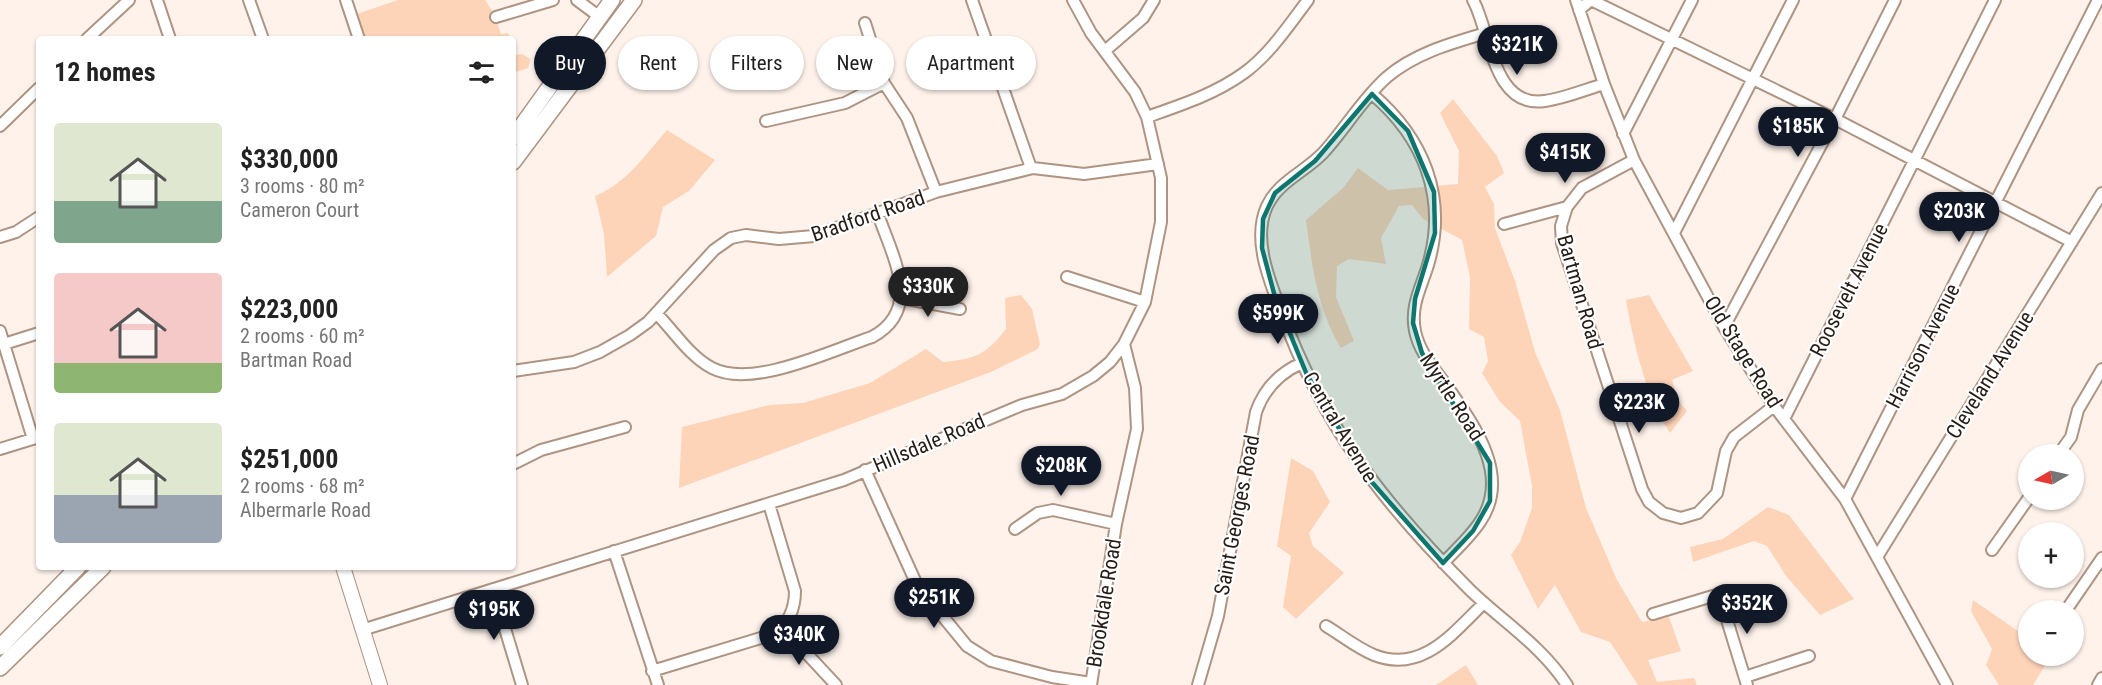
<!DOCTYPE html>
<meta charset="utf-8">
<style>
:root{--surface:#fff;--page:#f2f2f2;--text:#222;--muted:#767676;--accent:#111827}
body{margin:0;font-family:"Roboto Condensed",sans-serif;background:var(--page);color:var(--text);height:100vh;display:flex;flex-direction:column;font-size:22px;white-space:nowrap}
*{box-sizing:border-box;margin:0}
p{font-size:20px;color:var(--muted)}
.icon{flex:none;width:33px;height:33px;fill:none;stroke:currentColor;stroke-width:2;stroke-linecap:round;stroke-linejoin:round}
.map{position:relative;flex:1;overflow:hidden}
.panel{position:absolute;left:36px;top:36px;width:480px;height:534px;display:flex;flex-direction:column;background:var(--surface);border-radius:6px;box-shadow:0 2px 4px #0004}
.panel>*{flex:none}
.top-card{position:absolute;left:534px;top:36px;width:570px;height:54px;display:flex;gap:12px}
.needle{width:39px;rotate:261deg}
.controls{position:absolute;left:2018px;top:444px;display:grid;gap:12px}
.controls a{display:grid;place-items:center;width:66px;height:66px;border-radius:50%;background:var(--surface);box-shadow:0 2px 4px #0004;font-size:30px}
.price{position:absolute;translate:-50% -51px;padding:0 14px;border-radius:21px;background:var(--accent);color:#fff;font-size:20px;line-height:39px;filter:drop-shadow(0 2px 3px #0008)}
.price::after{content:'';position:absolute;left:50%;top:36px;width:18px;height:14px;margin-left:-9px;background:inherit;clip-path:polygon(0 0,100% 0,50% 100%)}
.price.selected{background:#222;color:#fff}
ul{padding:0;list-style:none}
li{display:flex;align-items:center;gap:18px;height:150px;padding:0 18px}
li span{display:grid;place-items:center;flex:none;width:168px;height:120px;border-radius:6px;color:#555}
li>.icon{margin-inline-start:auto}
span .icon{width:72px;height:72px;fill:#fffc;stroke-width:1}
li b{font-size:26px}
h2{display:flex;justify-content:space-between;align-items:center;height:72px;padding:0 18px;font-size:26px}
.pill{padding:0 21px;border-radius:27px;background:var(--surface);box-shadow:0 2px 4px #0004;font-size:21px;line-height:54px}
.pill.selected{background:var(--accent);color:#fff}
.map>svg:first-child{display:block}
.green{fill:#fed4b9}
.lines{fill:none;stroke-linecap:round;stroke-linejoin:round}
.minor-casing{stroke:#ae9483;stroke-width:14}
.major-casing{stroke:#ae9483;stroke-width:16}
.highway-casing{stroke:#ae9483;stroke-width:18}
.minor{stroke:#fff;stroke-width:10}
.major{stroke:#fff;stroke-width:14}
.highway{stroke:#fff;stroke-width:15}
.marked{fill:#0f766e;fill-opacity:0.2;stroke:#0f766e;stroke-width:4.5;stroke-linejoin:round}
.labels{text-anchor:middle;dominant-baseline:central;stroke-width:4.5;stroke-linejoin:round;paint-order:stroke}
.street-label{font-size:21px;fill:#271d17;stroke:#fff}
</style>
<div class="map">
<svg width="2102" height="685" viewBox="0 0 2102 685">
<rect width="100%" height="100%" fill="#fef2eb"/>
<!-- green -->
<path class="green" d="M398 0H485L495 15 501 34 508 33 511 39H365L357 14Z
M513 46 516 55 522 54 531 59 528 68 513 73Z
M1453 99 1497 156 1504 173 1485 187 1494 204 1495 228 1515 281 1535 352 1560 410 1586 508 1617 580 1642 622 1669 617 1681 651 1648 660 1657 682 1694 678 1697 685H1638L1610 642 1581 632 1555 585 1538 609 1511 555 1520 542 1532 508V486L1520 421 1500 402 1482 373 1488 361 1484 337 1469 329 1470 277 1462 240 1423 219 1412 205 1399 206 1381 238 1386 264 1349 259 1337 266 1336 297 1354 341 1341 348C1317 309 1312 266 1306 220L1343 188 1358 168 1388 190 1458 184 1459 151 1440 113Z
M667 130 715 160 689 191 663 207 656 236 607 277 604 234 595 196C627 183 645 155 667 130Z
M1021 295 1032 309 1040 344 1038 349 991 372 679 488 682 427 769 405 803 403 870 383 926 349 943 362C975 359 986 355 1006 329L1005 298Z
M1649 295 1693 371 1672 380 1679 402 1687 411 1670 433C1645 393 1634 346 1626 300Z
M1291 458 1313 471 1330 502 1309 533 1313 546 1344 573 1296 619 1283 607 1291 556 1277 546Z
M1768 507 1789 515 1854 599 1820 615 1786 576 1767 546 1754 541 1693 562 1690 547 1723 539Z
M1973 600 2028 638V656H2051L2033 685H1999L1986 665 1992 649 1971 611Z
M1466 665 1478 685H1436Z"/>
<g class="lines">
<defs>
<path id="minor" d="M157 0 170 39
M249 0 263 39
M346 0 359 39
M577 0 600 17
M972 0 1031 168
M1473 0C1491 32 1492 109 1545 101 1565 98 1584 90 1604 84
M1576 0 1604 84 1634 160 1724 327 1774 406 1845 499 1947 685
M1579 10 1591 0 1835 119 2072 242
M496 17 553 0
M865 23 884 83 907 118 936 192
M1486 33C1452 43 1415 53 1387 77 1363 98 1345 129 1323 153 1305 172 1279 181 1267 206 1252 239 1269 279 1281 311 1323 427 1384 504 1470 590 1503 622 1542 646 1567 685
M87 39 129 0
M1106 50 1143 18 1154 0
M1372 94C1424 138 1448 198 1428 265 1421 288 1410 306 1415 331 1419 351 1432 366 1444 382 1471 421 1513 474 1480 522 1470 537 1456 550 1443 563
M1147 117C1181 105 1215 94 1244 73 1270 54 1289 25 1308 0
M766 121 845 103 884 83
M0 126 39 88
M1623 134 1692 0
M1567 207 1561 226 1562 243 1642 489 1649 502 1663 513 1681 518 1698 513 1717 493 1726 451 1734 437 1774 406
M1504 224 1567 207 1582 188 1634 160
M1674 233 1793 0
M0 237 16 232 39 217
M1067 277 1145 302
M902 298 960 309
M656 313C673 330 690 357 712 368 752 389 830 351 872 337 924 309 892 256 878 214
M1724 327 1835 119 1895 0
M0 331 33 439
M4 344 39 333
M513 371 574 362 600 352 630 335 648 322 714 250 731 238 746 235 779 239 814 236 936 192 1033 168 1084 174 1158 164
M1784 419 1995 0
M0 449 39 437
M2059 454 2071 437 2078 410 2102 369
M513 464 541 450 625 427
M865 470 917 585 967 646 991 661 1052 677 1091 683
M1845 499 2098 0
M1015 529 1038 513 1053 510 1116 524
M1992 550 2028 499
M614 551 658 685
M1877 557 2102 193
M493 589 522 685
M1719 594 1747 685
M2069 606 2102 558
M1653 614 1726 592
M1326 626C1341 635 1357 648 1374 655 1422 674 1453 633 1484 603
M782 627 836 685
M362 630 844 480 1022 405 1062 394 1093 376 1110 362 1124 344 1145 302 1161 222V178L1147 117 1135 92 1091 33 1073 0
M652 671 774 634C788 624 795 609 795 591L769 504
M1745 677 1809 656
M1091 685 1116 524 1137 429 1135 388 1124 344
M1198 685 1218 616 1256 412C1264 389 1279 373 1302 363
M2098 685 2102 678"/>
<path id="major" d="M343 567 380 685"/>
<path id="highway" d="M513 138 612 0
M513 162 634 0
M0 647 78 567
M0 668 103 567"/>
</defs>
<!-- minor casing -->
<use href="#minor" class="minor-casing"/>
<!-- major casing -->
<use href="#major" class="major-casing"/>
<!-- highway casing -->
<use href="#highway" class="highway-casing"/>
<!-- minor -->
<use href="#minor" class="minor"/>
<!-- major -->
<use href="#major" class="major"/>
<!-- highway -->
<use href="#highway" class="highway"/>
</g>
<!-- marked area -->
<path class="marked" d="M1372 94 1408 131 1434 192 1435 233 1415 299 1413 323 1422 353 1490 463V501L1473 531 1443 563 1370 480 1307 375 1275 297 1262 248 1263 219 1275 193 1315 161Z"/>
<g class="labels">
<!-- street labels -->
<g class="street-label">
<text transform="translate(868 216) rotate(-19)">Bradford Road</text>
<text transform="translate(1849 290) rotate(-63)">Roosevelt Avenue</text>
<text transform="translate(1580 292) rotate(74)">Bartman Road</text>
<text transform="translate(1923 346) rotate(-63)">Harrison Avenue</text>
<text transform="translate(1743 352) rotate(58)">Old Stage Road</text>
<text transform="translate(1990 375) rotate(-58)">Cleveland Avenue</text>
<text transform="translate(1452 397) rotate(57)">Myrtle Road</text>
<text transform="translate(1340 427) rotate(59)">Central Avenue</text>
<text transform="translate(929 443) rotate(-23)">Hillsdale Road</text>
<text transform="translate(1237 515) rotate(-79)">Saint Georges Road</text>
<text transform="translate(1104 603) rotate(-81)">Brookdale Road</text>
</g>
</g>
</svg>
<div class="controls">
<a><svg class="needle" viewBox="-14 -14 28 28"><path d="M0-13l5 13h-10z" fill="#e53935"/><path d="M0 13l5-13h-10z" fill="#767676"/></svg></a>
<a>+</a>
<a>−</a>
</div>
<b class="price" style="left:1517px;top:76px">$321K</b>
<b class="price" style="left:1798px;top:158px">$185K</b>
<b class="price" style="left:1565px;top:184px">$415K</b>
<b class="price" style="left:1959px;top:243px">$203K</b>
<b class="price selected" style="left:928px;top:318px">$330K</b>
<b class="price" style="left:1278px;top:345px">$599K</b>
<b class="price" style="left:1639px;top:434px">$223K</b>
<b class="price" style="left:1061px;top:497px">$208K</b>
<b class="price" style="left:934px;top:629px">$251K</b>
<b class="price" style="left:1747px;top:635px">$352K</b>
<b class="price" style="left:494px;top:641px">$195K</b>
<b class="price" style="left:799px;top:666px">$340K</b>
<div class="top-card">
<a class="pill selected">Buy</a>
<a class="pill">Rent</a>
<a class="pill">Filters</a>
<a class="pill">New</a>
<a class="pill">Apartment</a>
</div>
<section class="panel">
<h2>12 homes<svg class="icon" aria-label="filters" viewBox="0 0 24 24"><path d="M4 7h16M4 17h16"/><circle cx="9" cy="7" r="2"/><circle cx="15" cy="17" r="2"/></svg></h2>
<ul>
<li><span style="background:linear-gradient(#dfe7d0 65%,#7fa58c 0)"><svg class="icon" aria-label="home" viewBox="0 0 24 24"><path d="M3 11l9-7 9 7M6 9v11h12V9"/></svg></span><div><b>$330,000</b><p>3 rooms · 80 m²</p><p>Cameron Court</p></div></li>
<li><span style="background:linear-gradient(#f6c9c9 75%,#8fb573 0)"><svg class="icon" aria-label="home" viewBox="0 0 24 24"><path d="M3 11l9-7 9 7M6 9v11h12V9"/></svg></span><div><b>$223,000</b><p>2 rooms · 60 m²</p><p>Bartman Road</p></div></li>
<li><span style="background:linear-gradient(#dfe7d0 60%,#9aa5b1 0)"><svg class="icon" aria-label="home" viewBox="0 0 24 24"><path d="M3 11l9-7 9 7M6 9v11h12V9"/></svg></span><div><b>$251,000</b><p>2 rooms · 68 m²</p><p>Albermarle Road</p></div></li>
</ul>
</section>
</div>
